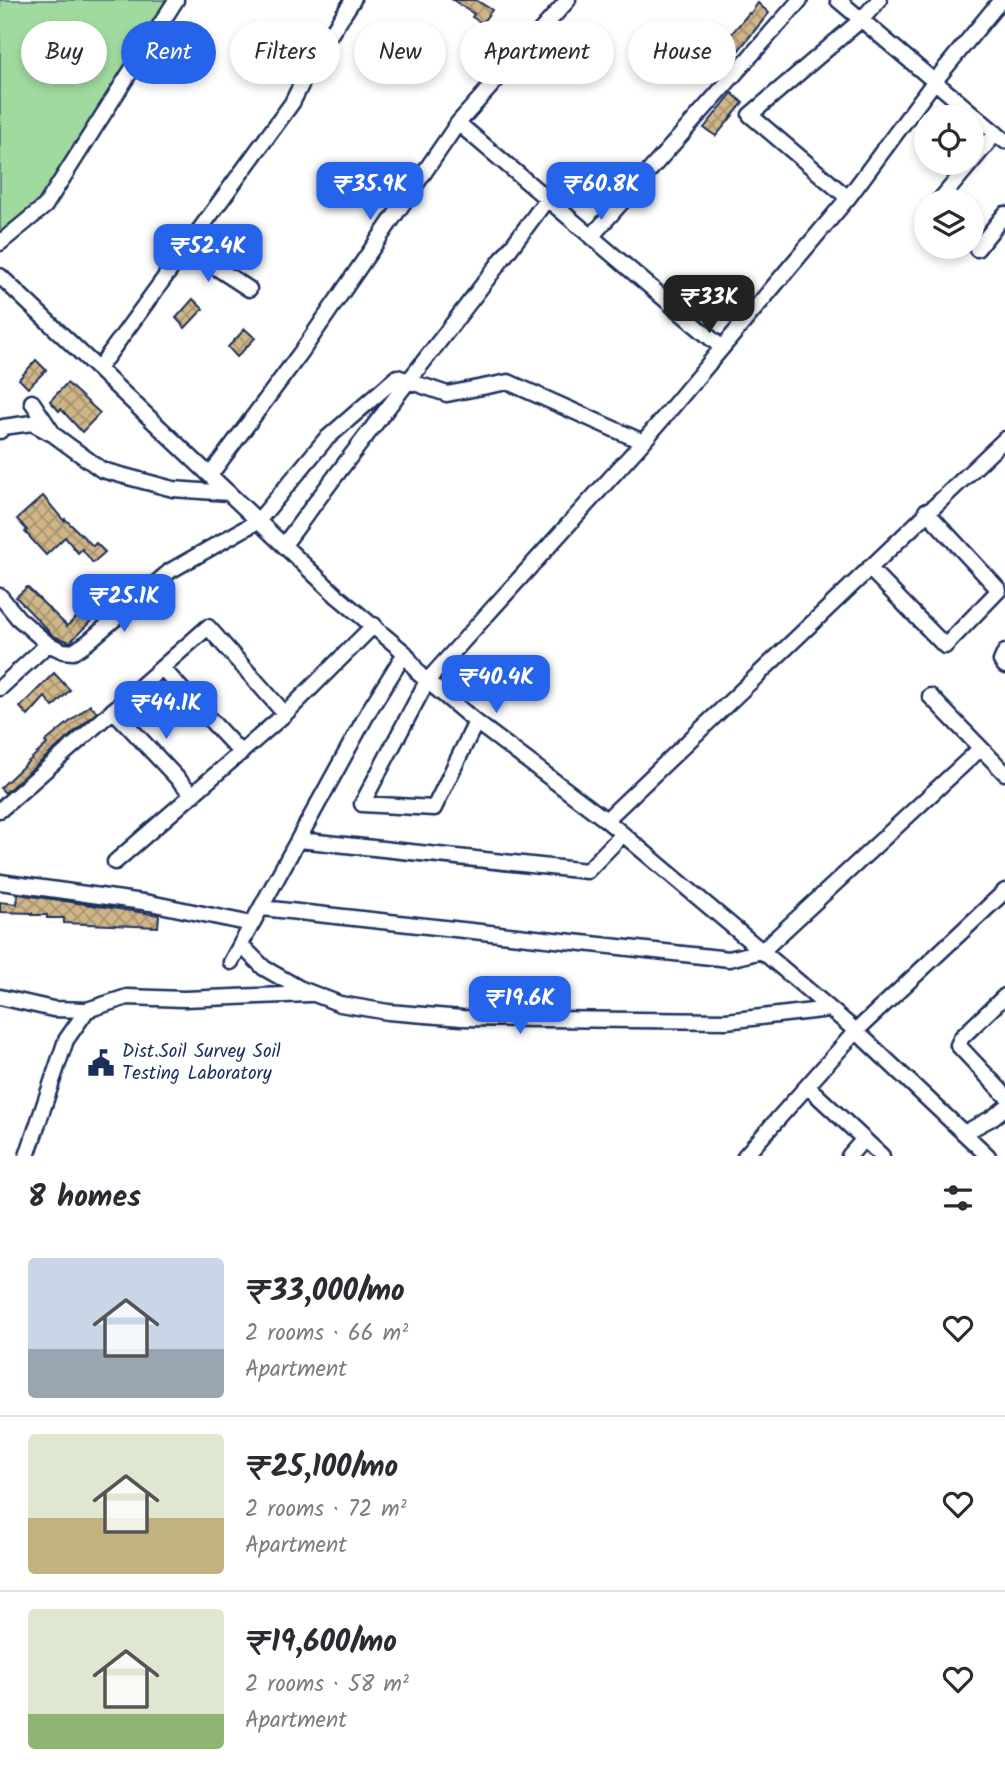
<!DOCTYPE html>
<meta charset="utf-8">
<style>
:root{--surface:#fff;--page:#f7f7f7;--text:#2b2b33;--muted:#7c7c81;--line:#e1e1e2;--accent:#2563eb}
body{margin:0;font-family:Kalam,sans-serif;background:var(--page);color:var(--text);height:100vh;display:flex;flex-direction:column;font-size:26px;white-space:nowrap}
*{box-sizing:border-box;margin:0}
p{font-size:23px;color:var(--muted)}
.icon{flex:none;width:38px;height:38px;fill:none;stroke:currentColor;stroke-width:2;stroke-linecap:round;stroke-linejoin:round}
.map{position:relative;height:1156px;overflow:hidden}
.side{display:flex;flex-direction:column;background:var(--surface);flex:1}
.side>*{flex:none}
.top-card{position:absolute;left:21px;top:21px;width:964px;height:63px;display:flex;gap:14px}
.controls{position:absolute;left:914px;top:105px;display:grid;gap:14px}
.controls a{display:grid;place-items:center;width:70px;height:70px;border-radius:50%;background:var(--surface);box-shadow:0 4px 10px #0003;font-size:35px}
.price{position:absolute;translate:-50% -60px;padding:0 16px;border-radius:14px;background:var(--accent);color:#fff;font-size:23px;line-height:46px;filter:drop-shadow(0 2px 4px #0008)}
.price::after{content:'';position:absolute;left:50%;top:42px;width:21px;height:16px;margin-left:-10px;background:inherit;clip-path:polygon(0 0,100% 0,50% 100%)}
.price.active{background:#222;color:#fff}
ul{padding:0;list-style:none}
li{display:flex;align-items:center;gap:21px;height:175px;padding:0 28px}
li+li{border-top:2px solid var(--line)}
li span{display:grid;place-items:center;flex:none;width:196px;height:140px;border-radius:7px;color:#555}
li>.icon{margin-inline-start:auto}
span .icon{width:84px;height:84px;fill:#fffc;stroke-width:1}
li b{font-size:30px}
h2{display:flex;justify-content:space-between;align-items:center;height:84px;padding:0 28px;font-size:30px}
.chip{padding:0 24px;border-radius:32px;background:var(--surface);box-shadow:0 4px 10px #0003;font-size:24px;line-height:63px}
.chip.active{background:var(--accent);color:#fff}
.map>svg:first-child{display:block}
.green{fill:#a1da9f;stroke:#5e847e;stroke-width:2}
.building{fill:url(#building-cross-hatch);stroke:#1b2f5e;stroke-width:2}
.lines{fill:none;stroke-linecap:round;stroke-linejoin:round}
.minor-casing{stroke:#1b2f5e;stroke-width:19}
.minor{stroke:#fff;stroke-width:14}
.labels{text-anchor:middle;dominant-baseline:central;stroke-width:5;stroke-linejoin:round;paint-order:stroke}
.poi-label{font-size:19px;fill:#1b2f5e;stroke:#fff;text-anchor:start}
</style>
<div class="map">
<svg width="1005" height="1156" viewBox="0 0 1005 1156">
<defs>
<pattern id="building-cross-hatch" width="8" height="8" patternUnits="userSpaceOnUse" patternTransform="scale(1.75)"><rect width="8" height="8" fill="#d0b686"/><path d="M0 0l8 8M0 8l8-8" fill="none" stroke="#a89471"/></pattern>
</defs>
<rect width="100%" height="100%" fill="#fff"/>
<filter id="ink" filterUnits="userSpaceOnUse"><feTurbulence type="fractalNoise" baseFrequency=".0143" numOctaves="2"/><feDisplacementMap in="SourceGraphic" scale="14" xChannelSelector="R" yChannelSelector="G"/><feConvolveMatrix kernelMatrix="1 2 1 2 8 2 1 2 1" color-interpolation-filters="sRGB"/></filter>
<g filter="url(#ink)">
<!-- green -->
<path class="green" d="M0 0H176L45 206 0 243Z"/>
<!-- building -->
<path class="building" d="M453 0H476L492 10 482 23 472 17 474 14Z
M758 3 769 13 729 62 718 53 732 33 749 13 750 14Z
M732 93 743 103 716 136 704 128Z
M239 245 249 255 236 269 224 261Z
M193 299 203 309 185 328 176 318Z
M245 329 255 338 237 357 228 347Z
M36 360 46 370 28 388 19 379Z
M67 383 100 413 82 432 61 409 59 411 50 401Z
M43 496 64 521 65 519 93 546 96 543 105 552 93 563 82 549 78 553 65 537 46 555 25 532 27 530 17 519Z
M27 587 67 626 82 612 91 621 70 642 53 636 16 597Z
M54 673 70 690 53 707 45 697 28 716 20 707Z
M90 705 97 712 5 793 0 788 47 744 45 742Z
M18 894 159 915 158 927 64 923V918H47V915H32V913L0 912V902L17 904Z"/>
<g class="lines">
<defs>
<path id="minor" d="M838 0 1005 141
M458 123 721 347
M971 163 996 133
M848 198 750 115 862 19 879 0
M939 201 971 163
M591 237 800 0
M0 243 45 206 176 0
M186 248 249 289
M977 249 1005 214
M0 276 337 596 405 653 419 674 476 722 606 820 788 973 856 1031 988 1156
M98 369 292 103 314 59 353 0
M32 402 54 435 102 470 173 489 229 493
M0 431 3 427 32 423 50 433
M210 475 302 351 458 123 568 0
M284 545C369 428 462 316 547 199
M869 568 945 646 999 590 926 511
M0 596 18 618 48 644 63 651 73 652 88 642 170 571 258 521 325 440 397 377 447 394 508 382 643 442
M1005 652 1001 661 1005 666
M162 668 241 753
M0 688 48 644
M930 696 1005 773
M113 710 193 795
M476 722 434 808 362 804 427 681 643 442 848 198 934 82 1001 0
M0 810 208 627 285 714
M606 820 1005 439
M299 840 587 871 623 834
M115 862 285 714 374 625
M0 882 150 903 252 924
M262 908 729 959 762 951 981 748
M241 945 264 968 299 988 340 1004 388 1012 462 1018 726 1021 830 1009
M231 962 370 709 405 653
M1005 996 962 1037 958 1045 1005 1095
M0 997 53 1009 87 1010 127 997 184 999 310 994
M807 1086 882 1156
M964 1133 992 1118 1005 1108
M27 1156 66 1040 87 1010
M745 1156 856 1031 1005 891
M849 1156 864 1139"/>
</defs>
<!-- minor casing -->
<use href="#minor" class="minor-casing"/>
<!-- minor -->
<use href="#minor" class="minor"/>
</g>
</g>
<!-- icons -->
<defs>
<symbol id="civic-bare" viewBox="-9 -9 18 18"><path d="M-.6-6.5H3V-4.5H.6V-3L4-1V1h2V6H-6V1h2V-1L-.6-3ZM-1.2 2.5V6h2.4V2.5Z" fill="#1b2f5e" stroke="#fff" stroke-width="2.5" paint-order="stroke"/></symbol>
</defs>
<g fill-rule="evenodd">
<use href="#civic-bare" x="82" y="1044" width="38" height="38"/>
</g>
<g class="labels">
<!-- poi labels -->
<g class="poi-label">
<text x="122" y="1052">Dist.Soil Survey Soil<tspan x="122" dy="22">Testing Laboratory</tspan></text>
</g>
</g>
</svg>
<div class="controls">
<a><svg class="icon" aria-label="locate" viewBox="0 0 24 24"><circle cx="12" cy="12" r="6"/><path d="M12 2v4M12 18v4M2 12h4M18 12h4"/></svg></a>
<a><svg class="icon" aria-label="layers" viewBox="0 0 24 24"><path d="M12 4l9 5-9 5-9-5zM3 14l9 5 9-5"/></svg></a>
</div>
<b class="price" style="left:370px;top:222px">₹35.9K</b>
<b class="price" style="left:601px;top:222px">₹60.8K</b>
<b class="price" style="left:208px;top:284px">₹52.4K</b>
<b class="price active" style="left:709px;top:335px">₹33K</b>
<b class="price" style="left:124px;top:634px">₹25.1K</b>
<b class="price" style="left:496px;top:715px">₹40.4K</b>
<b class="price" style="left:166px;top:741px">₹44.1K</b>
<b class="price" style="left:520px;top:1036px">₹19.6K</b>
<div class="top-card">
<a class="chip">Buy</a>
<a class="chip active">Rent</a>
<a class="chip">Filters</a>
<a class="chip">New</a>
<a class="chip">Apartment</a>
<a class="chip">House</a>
</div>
</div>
<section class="side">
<h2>8 homes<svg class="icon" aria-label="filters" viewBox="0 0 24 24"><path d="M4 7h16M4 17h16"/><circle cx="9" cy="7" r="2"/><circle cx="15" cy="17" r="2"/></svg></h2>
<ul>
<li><span style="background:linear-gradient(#c9d6e8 65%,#9aa5b1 0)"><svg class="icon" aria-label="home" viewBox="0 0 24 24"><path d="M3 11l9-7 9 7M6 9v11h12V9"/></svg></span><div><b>₹33,000/mo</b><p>2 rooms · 66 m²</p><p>Apartment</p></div><svg class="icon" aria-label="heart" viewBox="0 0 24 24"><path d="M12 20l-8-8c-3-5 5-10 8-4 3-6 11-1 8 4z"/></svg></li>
<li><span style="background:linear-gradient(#dfe7d0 60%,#c2b280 0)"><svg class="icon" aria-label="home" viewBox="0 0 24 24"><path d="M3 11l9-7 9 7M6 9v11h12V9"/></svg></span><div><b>₹25,100/mo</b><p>2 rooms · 72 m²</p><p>Apartment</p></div><svg class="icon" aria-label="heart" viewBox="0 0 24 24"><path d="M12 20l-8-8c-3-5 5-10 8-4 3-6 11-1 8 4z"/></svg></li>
<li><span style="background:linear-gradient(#dfe7d0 75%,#8fb573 0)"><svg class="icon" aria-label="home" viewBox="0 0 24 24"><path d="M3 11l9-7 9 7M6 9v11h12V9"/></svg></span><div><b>₹19,600/mo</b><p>2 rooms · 58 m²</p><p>Apartment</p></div><svg class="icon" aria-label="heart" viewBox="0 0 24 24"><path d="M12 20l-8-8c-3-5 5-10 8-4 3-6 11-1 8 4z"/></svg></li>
</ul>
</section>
